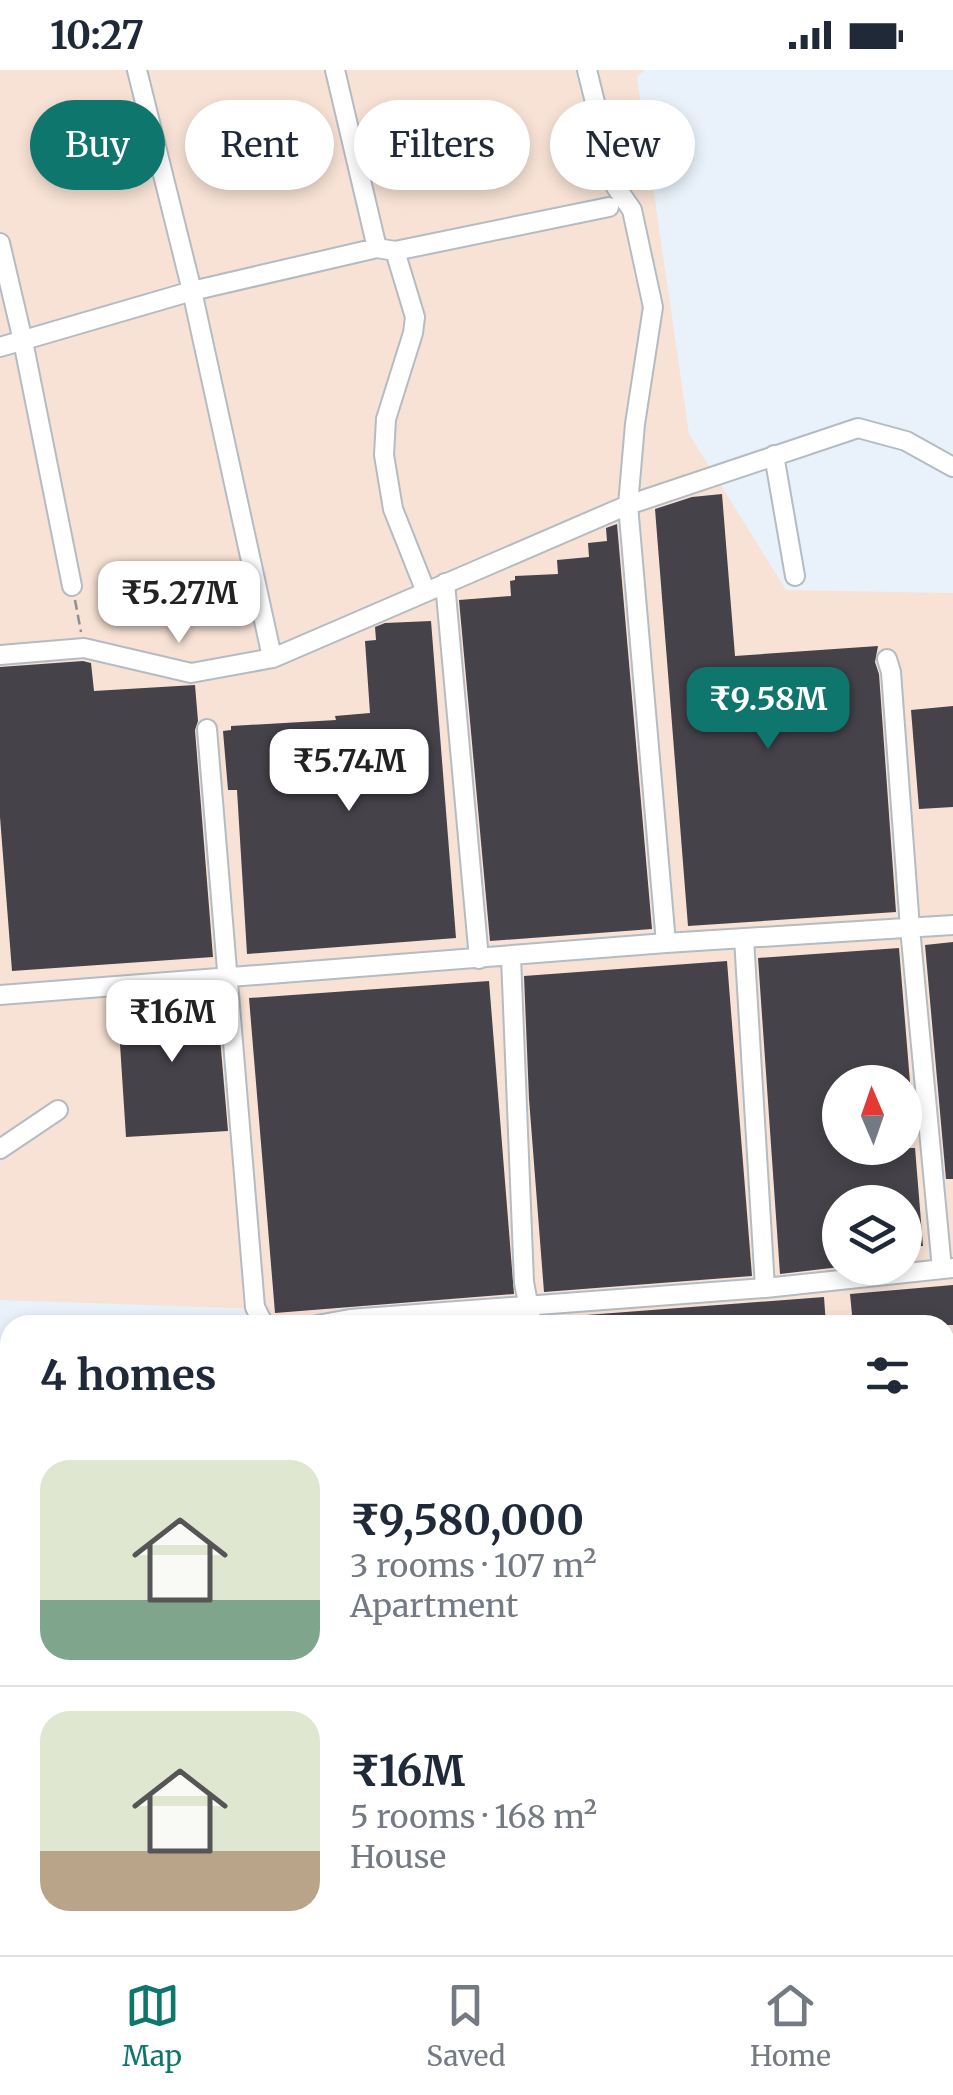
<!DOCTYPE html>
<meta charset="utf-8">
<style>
:root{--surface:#fff;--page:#f6f6f7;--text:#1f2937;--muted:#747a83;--line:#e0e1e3;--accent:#0f766e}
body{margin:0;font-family:Merriweather,serif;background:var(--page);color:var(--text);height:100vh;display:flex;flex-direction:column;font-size:38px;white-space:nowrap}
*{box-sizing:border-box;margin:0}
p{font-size:32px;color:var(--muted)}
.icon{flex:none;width:55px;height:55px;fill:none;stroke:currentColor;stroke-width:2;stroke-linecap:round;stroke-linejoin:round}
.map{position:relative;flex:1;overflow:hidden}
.details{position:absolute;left:0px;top:1245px;width:955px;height:640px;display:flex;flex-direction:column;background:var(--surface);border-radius:30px 30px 0 0;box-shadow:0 5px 15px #0003}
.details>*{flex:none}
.top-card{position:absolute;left:30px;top:30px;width:895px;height:90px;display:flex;gap:20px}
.needle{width:65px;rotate:358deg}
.tools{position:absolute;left:822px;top:995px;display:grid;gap:20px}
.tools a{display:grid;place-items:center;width:100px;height:100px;border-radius:50%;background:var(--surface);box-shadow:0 5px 15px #0003;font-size:50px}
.price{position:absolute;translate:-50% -85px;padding:0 22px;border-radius:20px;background:#fff;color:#222;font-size:32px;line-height:65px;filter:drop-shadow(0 2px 5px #0008)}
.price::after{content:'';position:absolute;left:50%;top:60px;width:30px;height:22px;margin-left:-15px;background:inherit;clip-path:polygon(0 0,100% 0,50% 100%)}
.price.current{background:var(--accent);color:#fff}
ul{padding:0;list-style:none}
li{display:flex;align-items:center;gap:30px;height:250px;padding:0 40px}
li+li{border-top:2px solid var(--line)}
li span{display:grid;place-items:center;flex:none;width:280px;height:200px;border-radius:30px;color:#555}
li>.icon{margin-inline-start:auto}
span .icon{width:120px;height:120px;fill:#fffc;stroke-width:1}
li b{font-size:42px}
h2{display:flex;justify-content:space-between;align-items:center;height:120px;padding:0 40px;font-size:42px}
.pill{padding:0 35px;border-radius:45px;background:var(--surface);box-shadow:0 5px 15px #0003;font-size:35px;line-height:90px}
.pill.current{background:var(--accent);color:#fff}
.status{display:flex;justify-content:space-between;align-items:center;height:70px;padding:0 50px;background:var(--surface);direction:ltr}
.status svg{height:28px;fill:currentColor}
.dock{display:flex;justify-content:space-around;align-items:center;height:140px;border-top:2px solid var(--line);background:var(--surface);font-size:28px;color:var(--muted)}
.dock a{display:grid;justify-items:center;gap:5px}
.dock .current{color:var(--accent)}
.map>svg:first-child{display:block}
.industrial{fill:#f8e2d5;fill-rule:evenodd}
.building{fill:#45424a}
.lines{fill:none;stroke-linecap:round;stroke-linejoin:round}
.minor-casing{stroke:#b3bcc3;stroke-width:22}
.path{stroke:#8b9197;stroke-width:2.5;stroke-dasharray:10 5;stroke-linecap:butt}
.minor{stroke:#fff;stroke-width:18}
</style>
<div class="status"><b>10:27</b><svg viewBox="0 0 49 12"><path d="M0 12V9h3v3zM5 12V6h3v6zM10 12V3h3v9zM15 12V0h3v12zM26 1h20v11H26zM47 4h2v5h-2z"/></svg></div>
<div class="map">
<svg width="953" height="1885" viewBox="0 0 953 1885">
<rect width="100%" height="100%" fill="#e9f2fa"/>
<!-- industrial -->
<path class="industrial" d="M0 0H645L637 7 689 364 786 520 953 523V1885H799L794 1875H945V1255H270L260 1239 0 1230ZM840 1012H905V1078H840ZM840 1132H905V1198H840Z"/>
<!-- building -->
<path class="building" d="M722 424 735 586 878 576 875 592 879 604 896 842 688 856 655 439 692 427Z
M617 454 652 859 490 871 459 530 511 526 510 511 515 510V506L558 504 557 490 589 487 588 473 607 471 606 458Z
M431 551 456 868 247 884 237 720H228L223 661 231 660V656L336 650 335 646 370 643 365 571 376 570 375 557 385 553Z
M83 591 91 593 94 621 195 615 198 651 195 660 213 887 12 901 0 747V597Z
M953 636V737L919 739 911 640Z
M953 872V1109H946L925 875Z
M899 878 910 1012H840V1078H915L923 1176 905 1177V1132H840V1197L780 1204 758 888Z
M727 891 752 1206 544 1222 529 1029 524 906Z
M489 911 514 1224 275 1243 249 928Z
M216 921 228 1061 126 1067 117 928Z
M953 1215V1255H853L850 1224Z
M824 1227 826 1255H574L573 1246Z"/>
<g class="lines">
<defs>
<path id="minor" d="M137 0 192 221 270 578
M335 0 377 178
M587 0 616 117 632 140 653 237 635 354 628 435 666 873
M0 173 23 271 72 516
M395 181 415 247 413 263 386 349 384 385 393 439 426 522
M0 277 192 221 377 178 395 181 609 137
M774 385 795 506
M445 513 479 889
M0 585 84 578 191 603 273 588 628 435 858 358 906 371 953 397
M887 589 891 602 910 858 942 1199
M207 659 255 1237 264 1255
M744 868 765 1218
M511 887 524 1212 532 1255
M0 925 666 873 953 855
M0 1079 58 1040
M317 1255 350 1249 765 1218 953 1198
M1 1391 10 1392
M945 1418 953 1431
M0 1781 10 1760
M945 1854 953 1866
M151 1885 152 1875
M218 1885 219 1875
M308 1885 309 1875"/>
</defs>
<!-- minor casing -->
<use href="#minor" class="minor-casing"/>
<!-- path -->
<path class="path" d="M75 530 81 562
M533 1875 535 1885"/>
<!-- minor -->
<use href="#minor" class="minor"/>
</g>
</svg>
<div class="tools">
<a><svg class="needle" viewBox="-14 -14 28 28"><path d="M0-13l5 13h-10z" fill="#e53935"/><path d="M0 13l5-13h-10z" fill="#747a83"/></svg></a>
<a><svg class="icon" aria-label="layers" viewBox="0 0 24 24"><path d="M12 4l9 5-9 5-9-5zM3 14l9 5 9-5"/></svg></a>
</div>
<b class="price" style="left:179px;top:576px">₹5.27M</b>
<b class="price current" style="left:768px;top:682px">₹9.58M</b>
<b class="price" style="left:349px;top:744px">₹5.74M</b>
<b class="price" style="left:172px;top:995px">₹16M</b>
<div class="top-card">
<a class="pill current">Buy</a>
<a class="pill">Rent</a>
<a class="pill">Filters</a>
<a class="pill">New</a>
</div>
<section class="details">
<h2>4 homes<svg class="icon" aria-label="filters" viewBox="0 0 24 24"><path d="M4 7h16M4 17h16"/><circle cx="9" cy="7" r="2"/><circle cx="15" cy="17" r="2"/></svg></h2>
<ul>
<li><span style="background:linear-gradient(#dfe7d0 70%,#7fa58c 0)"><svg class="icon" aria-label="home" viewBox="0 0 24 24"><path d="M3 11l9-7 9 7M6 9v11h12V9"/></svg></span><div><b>₹9,580,000</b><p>3 rooms · 107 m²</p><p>Apartment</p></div></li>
<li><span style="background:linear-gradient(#dfe7d0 70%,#b9a48a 0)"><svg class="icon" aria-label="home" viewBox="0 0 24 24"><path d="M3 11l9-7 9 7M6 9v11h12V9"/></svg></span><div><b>₹16M</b><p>5 rooms · 168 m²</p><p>House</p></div></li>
</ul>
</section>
</div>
<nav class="dock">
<a class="current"><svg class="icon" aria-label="map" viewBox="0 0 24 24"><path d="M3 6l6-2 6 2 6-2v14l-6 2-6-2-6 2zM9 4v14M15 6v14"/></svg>Map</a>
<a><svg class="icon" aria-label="saved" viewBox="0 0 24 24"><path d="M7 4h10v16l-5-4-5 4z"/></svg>Saved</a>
<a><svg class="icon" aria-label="home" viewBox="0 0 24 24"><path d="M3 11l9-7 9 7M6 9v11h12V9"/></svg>Home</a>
</nav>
